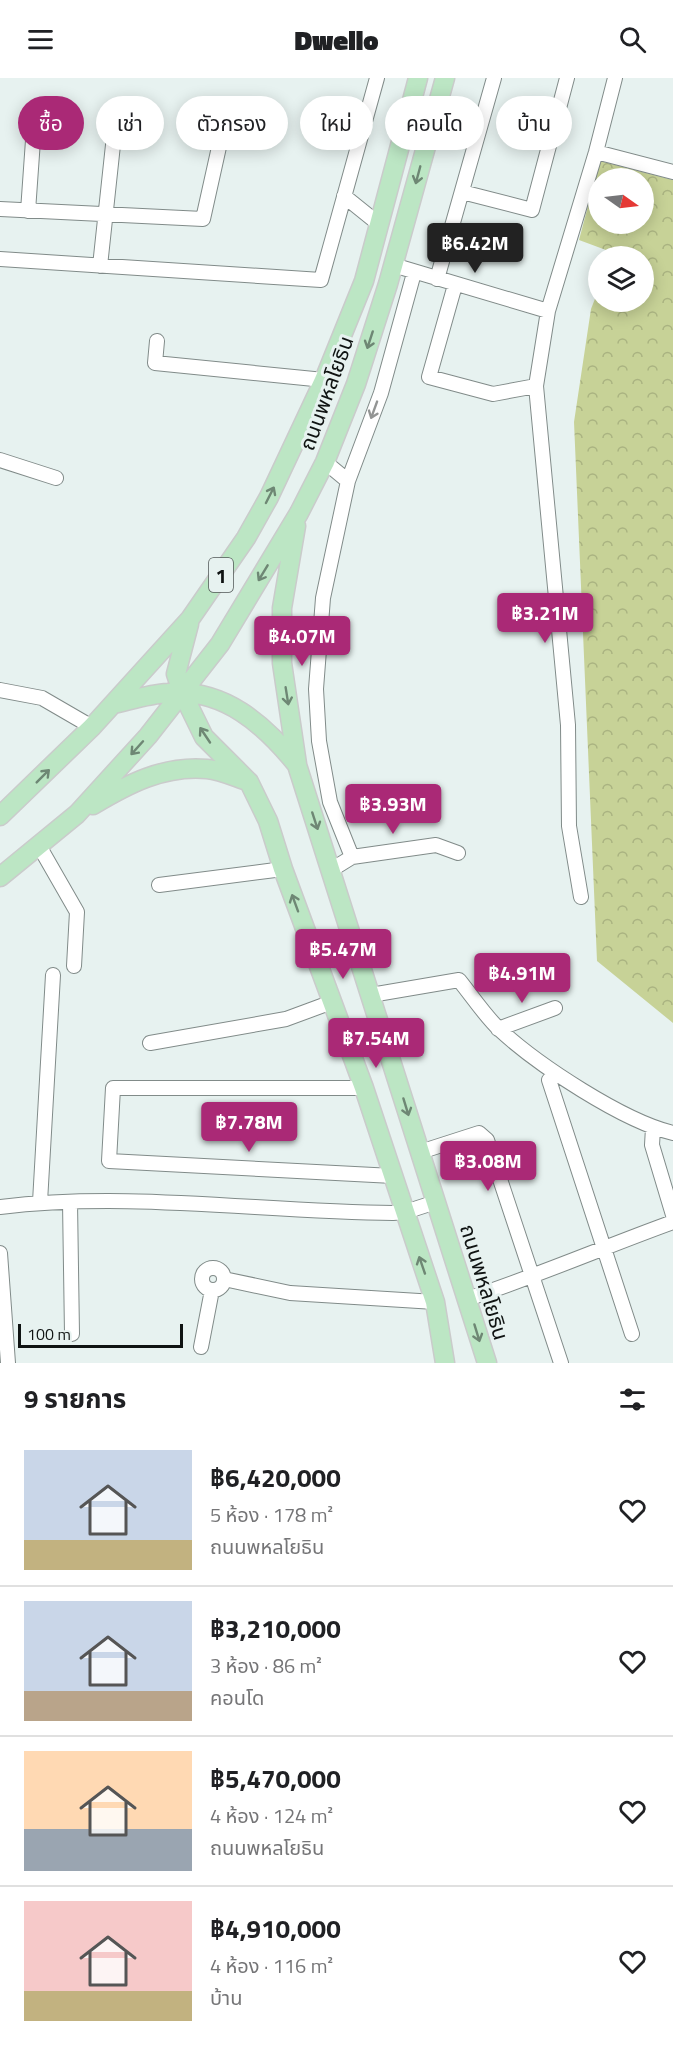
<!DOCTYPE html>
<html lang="th">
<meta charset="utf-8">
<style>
:root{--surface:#fff;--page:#f6f6f6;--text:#202124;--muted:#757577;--line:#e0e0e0;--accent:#aa2976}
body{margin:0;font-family:"Titillium Web","Noto Sans Thai",sans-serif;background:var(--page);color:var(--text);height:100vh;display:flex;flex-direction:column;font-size:22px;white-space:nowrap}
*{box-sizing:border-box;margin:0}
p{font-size:20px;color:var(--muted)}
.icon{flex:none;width:33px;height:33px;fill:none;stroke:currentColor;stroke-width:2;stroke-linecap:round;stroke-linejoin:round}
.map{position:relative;height:1285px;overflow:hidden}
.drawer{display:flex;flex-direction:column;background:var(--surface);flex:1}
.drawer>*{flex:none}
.top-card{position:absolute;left:18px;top:18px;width:638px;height:54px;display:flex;gap:12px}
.needle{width:39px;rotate:104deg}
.tools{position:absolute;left:588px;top:90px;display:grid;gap:12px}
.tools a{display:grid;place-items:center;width:66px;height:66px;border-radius:50%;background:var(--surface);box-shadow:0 3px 15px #0003;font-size:30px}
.scale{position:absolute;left:18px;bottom:15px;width:165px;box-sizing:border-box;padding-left:6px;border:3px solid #0f1312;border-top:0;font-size:16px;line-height:21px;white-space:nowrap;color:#0f1312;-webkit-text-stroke:4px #e7f2f0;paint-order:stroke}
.price{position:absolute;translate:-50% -51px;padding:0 14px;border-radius:6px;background:var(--accent);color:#fff;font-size:20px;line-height:39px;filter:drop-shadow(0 2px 3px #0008)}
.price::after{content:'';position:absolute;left:50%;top:36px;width:18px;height:14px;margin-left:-9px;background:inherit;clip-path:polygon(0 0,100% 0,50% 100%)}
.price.current{background:#222;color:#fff}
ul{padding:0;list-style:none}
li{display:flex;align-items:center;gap:18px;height:150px;padding:0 24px}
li+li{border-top:2px solid var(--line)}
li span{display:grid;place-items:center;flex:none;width:168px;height:120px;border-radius:0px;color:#555}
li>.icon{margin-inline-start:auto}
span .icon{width:72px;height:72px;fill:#fffc;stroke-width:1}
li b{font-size:26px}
h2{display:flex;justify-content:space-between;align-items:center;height:72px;padding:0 24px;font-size:26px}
.tag{padding:0 21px;border-radius:27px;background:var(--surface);box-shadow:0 3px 15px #0003;font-size:21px;line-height:54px}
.tag.current{background:var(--accent);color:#fff}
header{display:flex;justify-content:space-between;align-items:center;height:78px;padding:0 24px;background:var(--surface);font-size:27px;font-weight:800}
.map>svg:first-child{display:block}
.forest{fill:url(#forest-crowns);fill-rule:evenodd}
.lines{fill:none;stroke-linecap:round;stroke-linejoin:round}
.minor-casing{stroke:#818b89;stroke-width:16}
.major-casing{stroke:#cacbcb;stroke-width:21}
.minor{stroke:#fff;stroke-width:14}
.major{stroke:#bce6c4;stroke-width:18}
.oneway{stroke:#6e8774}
.oneway2{stroke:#939594}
.labels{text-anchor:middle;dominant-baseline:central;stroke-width:6;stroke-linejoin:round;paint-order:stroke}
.shield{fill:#e7f2f0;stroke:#505655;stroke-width:1.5}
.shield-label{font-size:20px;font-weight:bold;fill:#0f1312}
.street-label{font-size:21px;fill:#0f1312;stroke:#e7f2f0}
</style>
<header><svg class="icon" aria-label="menu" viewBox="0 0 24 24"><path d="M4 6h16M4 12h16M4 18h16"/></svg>Dwello<svg class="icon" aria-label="search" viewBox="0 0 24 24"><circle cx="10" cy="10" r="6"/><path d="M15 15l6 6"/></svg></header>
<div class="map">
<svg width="673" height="1285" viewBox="0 0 673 1285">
<defs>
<pattern id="forest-crowns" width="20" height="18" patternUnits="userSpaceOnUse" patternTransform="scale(1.5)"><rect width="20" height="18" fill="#c7d297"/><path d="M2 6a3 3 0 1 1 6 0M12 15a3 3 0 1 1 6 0" fill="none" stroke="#aab381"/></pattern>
</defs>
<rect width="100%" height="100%" fill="#e7f2f0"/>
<!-- forest -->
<path class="forest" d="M600 83 673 102V945L597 883 574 344 591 231 598 213V224H644V178H613L614 175 579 162ZM598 100H644V146H598Z"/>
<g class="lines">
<defs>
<path id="minor" d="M596 74 673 94
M462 114 532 132 567 0
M344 118 380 147
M0 131 203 141 225 42
M28 133 35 34
M0 181 321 202 377 0
M393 187 548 233
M100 188 116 39
M437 201 494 0
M455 207 429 299 493 316 536 308
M157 263 155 285 324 302
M0 382 56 400
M325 384 348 403 323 520 316 611 319 663 330 724 352 779
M348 403 381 315 414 195
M0 612 42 620 92 649
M38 766 77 834 74 888
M331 792 352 779 436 767 458 775
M159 807 283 791
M581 819 569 748 568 647 536 308 548 233 596 74 615 0
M371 917 459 902C472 918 485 938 500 952 538 987 623 1043 673 1055
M498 951 555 930
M150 965 286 941 332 924
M549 1002 632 1256
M364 1010H113L109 1083 393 1098
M653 1050 652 1067 673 1137
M420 1074 479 1055 487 1062 561 1285
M40 1124 53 897
M70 1124 72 1256
M0 1129C131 1113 262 1134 393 1135L405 1134 436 1124
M0 1175 8 1285
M202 1201a11 11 0 1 1 22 0a11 11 0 1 1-22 0Z
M224 1201 290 1215 435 1224
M467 1221C537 1198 604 1169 673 1144
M201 1269 212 1212"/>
<path id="major" d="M296 448 282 530V585L297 686
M189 546 176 596 182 614 204 659 249 704 268 743 283 791 364 1010 435 1224 445 1285
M113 626C131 622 150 616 168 615 224 610 265 647 297 687L487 1285
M93 727C128 706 164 687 207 691 220 692 235 699 247 703
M0 738 92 649 190 541 246 460 269 419 324 302 364 203 418 0
M0 799 77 736 148 658 220 566 299 435 325 384 356 306 388 206 445 0"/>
</defs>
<!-- minor casing -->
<use href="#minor" class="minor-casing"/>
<!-- major casing -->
<use href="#major" class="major-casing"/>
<!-- minor -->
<use href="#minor" class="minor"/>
<!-- major -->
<use href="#major" class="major"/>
</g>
<!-- one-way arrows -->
<defs><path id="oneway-shaft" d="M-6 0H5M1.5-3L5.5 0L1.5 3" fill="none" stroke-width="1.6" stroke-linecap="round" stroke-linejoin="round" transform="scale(1.5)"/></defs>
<g class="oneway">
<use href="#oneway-shaft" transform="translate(418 97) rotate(105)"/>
<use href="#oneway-shaft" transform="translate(370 262) rotate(108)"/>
<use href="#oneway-shaft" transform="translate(270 417) rotate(-63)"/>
<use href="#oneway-shaft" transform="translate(263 495) rotate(121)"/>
<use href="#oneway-shaft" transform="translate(287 618) rotate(81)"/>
<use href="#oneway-shaft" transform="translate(205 657) rotate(-124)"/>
<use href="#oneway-shaft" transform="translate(137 670) rotate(132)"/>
<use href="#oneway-shaft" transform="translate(43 698) rotate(-45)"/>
<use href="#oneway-shaft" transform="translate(315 743) rotate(72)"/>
<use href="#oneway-shaft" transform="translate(295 825) rotate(-110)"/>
<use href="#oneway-shaft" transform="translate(406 1029) rotate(73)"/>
<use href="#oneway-shaft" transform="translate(422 1187) rotate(-109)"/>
<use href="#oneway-shaft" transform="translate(477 1255) rotate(73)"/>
</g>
<use class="oneway2" href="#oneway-shaft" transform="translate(374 332) rotate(110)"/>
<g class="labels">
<!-- shield labels -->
<rect class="shield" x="209" y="480" width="24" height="34" rx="4.5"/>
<g class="shield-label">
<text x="221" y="497">1</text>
</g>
<!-- street labels -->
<g class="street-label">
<text transform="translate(326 315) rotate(-70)">ถนนพหลโยธิน</text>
<text transform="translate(485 1204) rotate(73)">ถนนพหลโยธิน</text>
</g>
</g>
</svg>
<div class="tools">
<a><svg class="needle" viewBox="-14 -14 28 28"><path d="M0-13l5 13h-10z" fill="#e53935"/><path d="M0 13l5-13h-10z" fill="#757577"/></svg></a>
<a><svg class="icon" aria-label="layers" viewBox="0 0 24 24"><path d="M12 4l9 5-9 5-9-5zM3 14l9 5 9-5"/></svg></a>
</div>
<div class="scale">100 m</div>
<b class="price current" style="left:475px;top:196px">฿6.42M</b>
<b class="price" style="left:545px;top:566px">฿3.21M</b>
<b class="price" style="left:302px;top:589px">฿4.07M</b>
<b class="price" style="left:393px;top:757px">฿3.93M</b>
<b class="price" style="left:343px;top:902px">฿5.47M</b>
<b class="price" style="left:522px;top:926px">฿4.91M</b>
<b class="price" style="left:376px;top:991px">฿7.54M</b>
<b class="price" style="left:249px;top:1075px">฿7.78M</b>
<b class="price" style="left:488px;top:1114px">฿3.08M</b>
<div class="top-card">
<a class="tag current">ซื้อ</a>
<a class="tag">เช่า</a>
<a class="tag">ตัวกรอง</a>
<a class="tag">ใหม่</a>
<a class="tag">คอนโด</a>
<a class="tag">บ้าน</a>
</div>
</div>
<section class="drawer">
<h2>9 รายการ<svg class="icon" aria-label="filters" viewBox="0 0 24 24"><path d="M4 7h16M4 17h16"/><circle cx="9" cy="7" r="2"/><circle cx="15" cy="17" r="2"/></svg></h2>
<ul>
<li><span style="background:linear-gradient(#c9d6e8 75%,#c2b280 0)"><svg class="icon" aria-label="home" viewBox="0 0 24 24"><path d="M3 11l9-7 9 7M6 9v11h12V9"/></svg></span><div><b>฿6,420,000</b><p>5 ห้อง · 178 m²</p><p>ถนนพหลโยธิน</p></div><svg class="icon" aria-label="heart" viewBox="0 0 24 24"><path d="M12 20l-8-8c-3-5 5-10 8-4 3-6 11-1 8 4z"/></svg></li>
<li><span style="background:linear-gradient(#c9d6e8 75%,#b9a48a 0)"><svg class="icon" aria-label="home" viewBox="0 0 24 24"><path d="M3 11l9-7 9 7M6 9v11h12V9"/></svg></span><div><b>฿3,210,000</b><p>3 ห้อง · 86 m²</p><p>คอนโด</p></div><svg class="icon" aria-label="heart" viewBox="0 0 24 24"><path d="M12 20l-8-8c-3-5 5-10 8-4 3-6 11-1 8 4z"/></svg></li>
<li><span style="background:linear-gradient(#ffd9b3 65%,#9aa5b1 0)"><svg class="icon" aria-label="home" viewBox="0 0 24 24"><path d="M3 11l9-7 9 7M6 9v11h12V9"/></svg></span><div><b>฿5,470,000</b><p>4 ห้อง · 124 m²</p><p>ถนนพหลโยธิน</p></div><svg class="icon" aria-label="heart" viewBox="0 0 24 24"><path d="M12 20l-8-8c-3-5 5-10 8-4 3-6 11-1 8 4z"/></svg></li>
<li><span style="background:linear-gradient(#f6c9c9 75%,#c2b280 0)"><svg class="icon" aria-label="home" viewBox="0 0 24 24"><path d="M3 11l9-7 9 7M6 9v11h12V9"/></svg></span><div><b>฿4,910,000</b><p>4 ห้อง · 116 m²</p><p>บ้าน</p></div><svg class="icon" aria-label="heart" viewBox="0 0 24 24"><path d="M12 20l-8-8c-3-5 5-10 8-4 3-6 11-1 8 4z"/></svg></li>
</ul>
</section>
